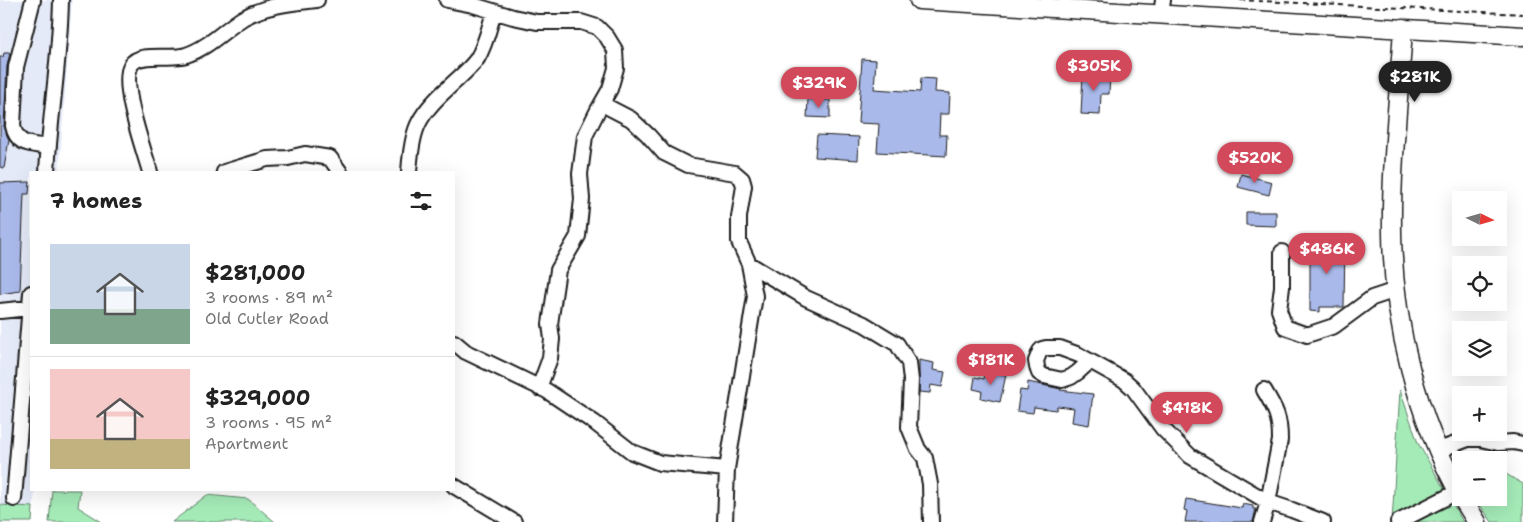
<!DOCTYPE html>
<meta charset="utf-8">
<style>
:root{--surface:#fff;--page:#f6f6f6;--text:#222;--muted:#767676;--line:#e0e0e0;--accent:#d1495b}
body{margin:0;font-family:"Shantell Sans",sans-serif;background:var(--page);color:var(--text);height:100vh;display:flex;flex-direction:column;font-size:19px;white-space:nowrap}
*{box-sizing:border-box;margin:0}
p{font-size:16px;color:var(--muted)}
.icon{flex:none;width:28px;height:28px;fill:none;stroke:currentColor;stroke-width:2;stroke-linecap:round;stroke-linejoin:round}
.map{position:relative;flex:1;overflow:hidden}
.sheet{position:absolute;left:30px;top:171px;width:425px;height:320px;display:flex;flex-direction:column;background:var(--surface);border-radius:0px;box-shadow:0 5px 20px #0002}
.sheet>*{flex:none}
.needle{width:32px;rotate:95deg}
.fabs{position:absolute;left:1452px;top:191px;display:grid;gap:10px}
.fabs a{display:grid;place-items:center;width:55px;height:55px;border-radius:0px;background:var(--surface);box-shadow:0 5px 20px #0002;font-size:25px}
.price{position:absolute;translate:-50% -42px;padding:0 11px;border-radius:18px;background:var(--accent);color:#fff;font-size:16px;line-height:32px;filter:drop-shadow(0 1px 2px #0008)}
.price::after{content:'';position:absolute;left:50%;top:30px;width:15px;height:11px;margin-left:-8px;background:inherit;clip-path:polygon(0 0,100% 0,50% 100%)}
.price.on{background:#222;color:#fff}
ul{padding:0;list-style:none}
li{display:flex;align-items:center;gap:15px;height:125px;padding:0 20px}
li+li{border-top:1px solid var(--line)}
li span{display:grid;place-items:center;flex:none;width:140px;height:100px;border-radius:0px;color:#555}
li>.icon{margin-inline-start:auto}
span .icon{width:60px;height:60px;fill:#fffc;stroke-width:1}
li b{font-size:21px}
h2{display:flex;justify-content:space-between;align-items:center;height:60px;padding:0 20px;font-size:21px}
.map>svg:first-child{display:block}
.built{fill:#e5eaf8}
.green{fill:#a5ebb8;stroke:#60846a}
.building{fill:#a9b9e9;stroke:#1c1c1c}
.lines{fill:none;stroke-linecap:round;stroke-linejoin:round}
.minor-casing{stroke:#1c1c1c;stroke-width:18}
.major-casing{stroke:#1c1c1c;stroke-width:21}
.path{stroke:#1c1c1c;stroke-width:2;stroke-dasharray:5 4;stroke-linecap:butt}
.minor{stroke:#fff;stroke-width:14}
.major{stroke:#fff;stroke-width:18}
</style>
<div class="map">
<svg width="1523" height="522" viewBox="0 0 1523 522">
<rect width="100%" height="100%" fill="#fff"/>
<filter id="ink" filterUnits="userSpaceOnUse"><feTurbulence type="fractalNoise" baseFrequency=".02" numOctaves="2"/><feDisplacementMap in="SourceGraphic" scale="10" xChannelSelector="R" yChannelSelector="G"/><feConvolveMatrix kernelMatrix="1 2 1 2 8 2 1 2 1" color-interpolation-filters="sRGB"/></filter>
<g filter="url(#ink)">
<!-- built -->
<path class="built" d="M0 0H72L59 172H31V490H35L32 522H0Z"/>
<!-- green -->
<path class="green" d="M1400 390 1418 443 1463 522H1392Z
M1499 470 1523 484V522H1492L1475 498H1499Z
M52 490H80L78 507 102 522H49Z
M207 495 248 499 275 522H172Z
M0 505 33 507 32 522H0Z"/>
<!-- building -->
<path class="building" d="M4 53H10L7 66 4 126 9 140 4 168 0 167V57H3Z
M862 59 876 60 874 89 920 92 921 78 936 79 935 92 950 93 949 114H940L939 135H947L946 156 877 152 879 124 858 123Z
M1083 73 1110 74 1109 94H1101L1100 115 1081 114Z
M808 99 830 100V118L807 117Z
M817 135 859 137 858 160 815 157Z
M1241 174 1272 182 1269 195 1238 187Z
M30 182 29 194H24L20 291 0 294V183Z
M1246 212H1276V226L1246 225Z
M1310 241H1345L1344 307H1320V312L1310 311Z
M919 360 934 363 933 370 945 372 942 387 931 385 930 393 919 392Z
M985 371 1006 375 1000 402 981 398 982 391 973 389 975 377 984 379Z
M1028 382 1061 389 1060 390 1093 394 1089 425 1072 422 1074 408 1057 406 1056 410 1034 407 1033 413 1017 411 1020 390 1027 391Z
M1186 499 1242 508 1243 504 1253 506V509H1256L1253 522H1185L1187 511 1184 510Z"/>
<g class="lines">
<defs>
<path id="minor" d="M33 0 16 67 13 126C17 146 31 144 48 147
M447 0 473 5 513 17 537 22H581L597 27 607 37 615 50 616 68 610 89 598 110 585 136 580 174 582 199 578 236 558 270 550 324 552 339 550 358 539 388
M1161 15 1163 0
M602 104 631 119 648 135 664 153 688 165 735 173 742 179 744 186 739 217V242L749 264 755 296 727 469 725 522
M47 172C50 115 60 58 61 0
M150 172C144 150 120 85 131 65 139 51 172 60 186 55 208 48 224 30 243 18 266 5 292 3 317 0
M224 172 267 159 288 158 305 154 330 158 340 172
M409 172C412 131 416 117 447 89 457 79 469 70 477 59 486 44 489 28 494 12
M1282 252V287L1279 310 1285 327 1307 335 1334 326 1372 298 1396 290
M749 264 806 298 864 324 897 344 909 363 911 380 909 427 918 449 925 458 930 484 931 522
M0 311 29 308
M454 342 466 352 547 391 595 423 632 452 660 463 727 469
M1090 361 1078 372 1071 377 1062 380 1044 376 1039 373 1037 367 1036 361 1040 351 1042 349 1046 348H1060L1079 355 1124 380 1133 388 1163 429 1190 456 1268 502 1292 510 1323 522
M1439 450 1468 439H1481L1498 443 1513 442 1523 444
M454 486 514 522
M14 499 31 293
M1262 522 1268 502 1280 440C1280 417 1276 410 1264 390
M1398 522 1459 491"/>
<path id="major" d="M919 0 1523 36
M1403 28C1399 96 1391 165 1392 233 1393 322 1417 419 1461 496
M1462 498 1477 522"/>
</defs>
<!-- minor casing -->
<use href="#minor" class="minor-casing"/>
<!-- major casing -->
<use href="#major" class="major-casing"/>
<!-- path -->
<path class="path" d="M1240 0 1523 14"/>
<!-- minor -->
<use href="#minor" class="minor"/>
<!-- major -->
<use href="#major" class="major"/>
</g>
</g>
</svg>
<div class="fabs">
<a><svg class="needle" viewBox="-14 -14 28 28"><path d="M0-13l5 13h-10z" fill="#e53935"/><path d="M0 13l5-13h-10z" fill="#767676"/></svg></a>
<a><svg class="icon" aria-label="locate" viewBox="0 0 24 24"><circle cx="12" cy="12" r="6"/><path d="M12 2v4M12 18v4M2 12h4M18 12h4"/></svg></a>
<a><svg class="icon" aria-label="layers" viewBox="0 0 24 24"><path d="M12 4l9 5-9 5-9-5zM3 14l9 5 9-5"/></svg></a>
<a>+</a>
<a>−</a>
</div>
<b class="price" style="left:1094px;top:92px">$305K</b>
<b class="price on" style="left:1415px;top:103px">$281K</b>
<b class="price" style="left:819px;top:109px">$329K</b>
<b class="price" style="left:1255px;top:184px">$520K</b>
<b class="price" style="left:1327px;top:275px">$486K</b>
<b class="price" style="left:991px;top:386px">$181K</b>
<b class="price" style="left:1187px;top:434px">$418K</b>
<section class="sheet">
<h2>7 homes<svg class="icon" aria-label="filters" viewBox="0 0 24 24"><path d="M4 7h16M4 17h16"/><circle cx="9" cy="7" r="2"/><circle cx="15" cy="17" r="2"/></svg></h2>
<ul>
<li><span style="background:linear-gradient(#c9d6e8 65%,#7fa58c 0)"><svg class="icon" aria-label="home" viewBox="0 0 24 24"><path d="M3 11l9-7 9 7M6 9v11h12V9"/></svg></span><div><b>$281,000</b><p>3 rooms · 89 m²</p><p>Old Cutler Road</p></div></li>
<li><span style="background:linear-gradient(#f6c9c9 70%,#c2b280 0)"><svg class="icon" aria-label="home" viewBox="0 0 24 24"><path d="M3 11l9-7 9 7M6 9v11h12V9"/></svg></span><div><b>$329,000</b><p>3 rooms · 95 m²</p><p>Apartment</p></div></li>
</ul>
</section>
</div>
